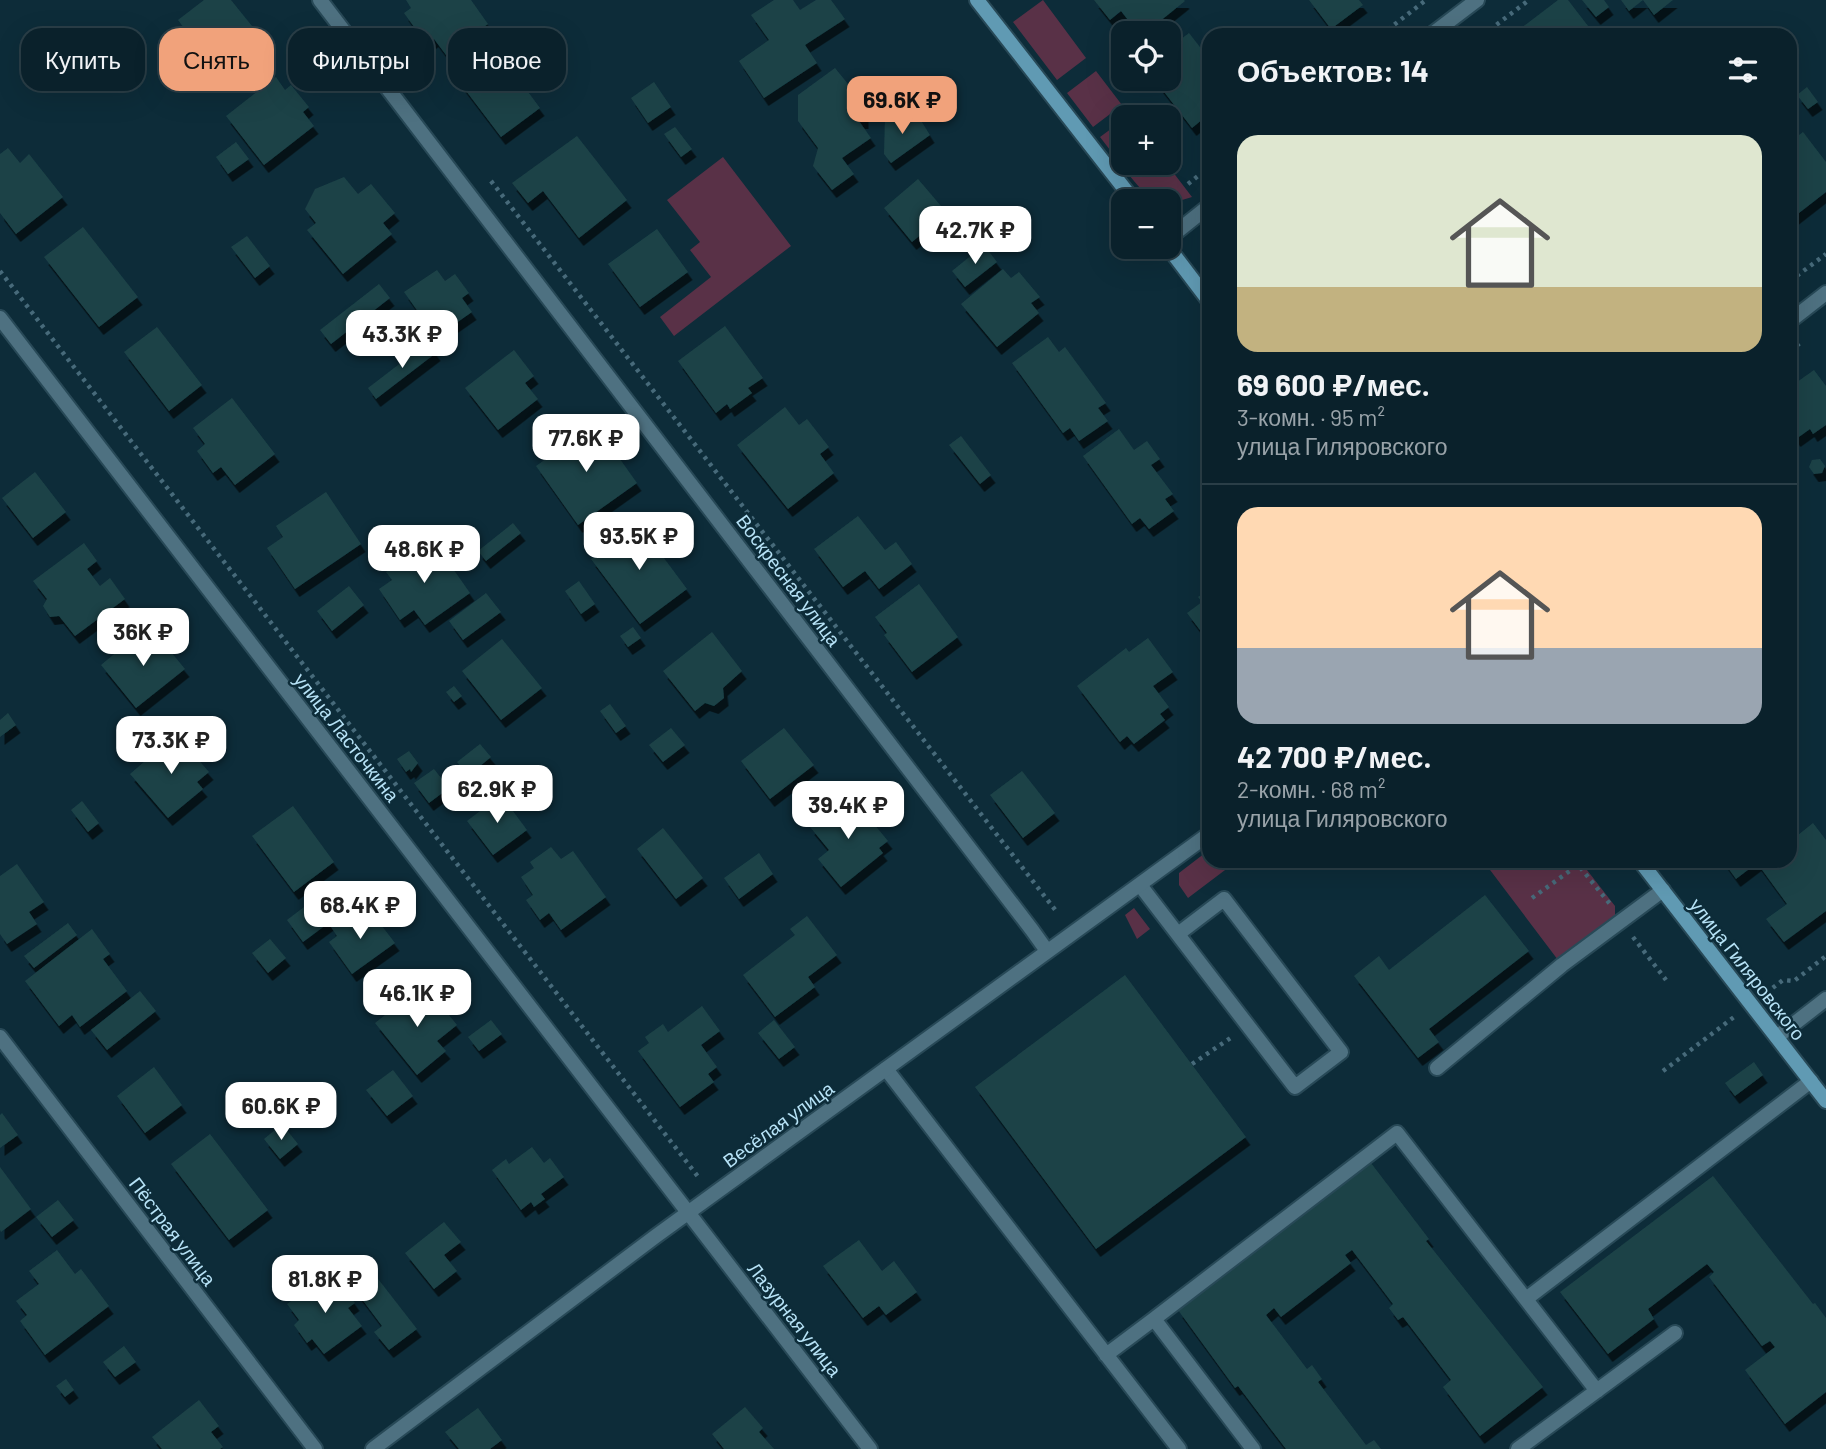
<!DOCTYPE html>
<html lang="ru">
<meta charset="utf-8">
<style>
:root{--surface:#0a212b;--page:#182e37;--text:#f1f3f6;--muted:#99a3a9;--line:#2a3e47;--accent:#f1a27b}
body{margin:0;font-family:Barlow,sans-serif;background:var(--page);color:var(--text);height:100vh;display:flex;flex-direction:column;font-size:26px;white-space:nowrap}
*{box-sizing:border-box;margin:0}
p{font-size:23px;color:var(--muted)}
.icon{flex:none;width:38px;height:38px;fill:none;stroke:currentColor;stroke-width:2;stroke-linecap:round;stroke-linejoin:round}
.map{position:relative;flex:1;overflow:hidden}
.details{position:absolute;left:1202px;top:28px;width:595px;height:840px;display:flex;flex-direction:column;background:var(--surface);border-radius:21px;box-shadow:0 7px 28px #0002,0 0 0 2px var(--line)}
.details>*{flex:none}
.top-card{position:absolute;left:21px;top:28px;width:665px;height:63px;display:flex;gap:14px}
.tools{position:absolute;left:1111px;top:21px;display:grid;gap:14px}
.tools a{display:grid;place-items:center;width:70px;height:70px;border-radius:14px;background:var(--surface);box-shadow:0 7px 28px #0002,0 0 0 2px var(--line);font-size:35px}
.price{position:absolute;translate:-50% -60px;padding:0 16px;border-radius:14px;background:#fff;color:#222;font-size:23px;line-height:46px;filter:drop-shadow(0 2px 4px #0008)}
.price::after{content:'';position:absolute;left:50%;top:42px;width:21px;height:16px;margin-left:-10px;background:inherit;clip-path:polygon(0 0,100% 0,50% 100%)}
.price.on{background:var(--accent);color:#111}
ul{padding:0;list-style:none}
li{display:grid;align-content:center;gap:14px;height:371px;padding:0 35px}
li+li{border-top:2px solid var(--line)}
li span{display:grid;place-items:center;height:217px;border-radius:21px;color:#555}
li>.icon{margin-inline-start:auto}
span .icon{width:126px;height:126px;fill:#fffc;stroke-width:1}
li b{font-size:30px}
h2{display:flex;justify-content:space-between;align-items:center;height:84px;padding:0 35px;font-size:30px}
.pill{padding:0 24px;border-radius:21px;background:var(--surface);box-shadow:0 7px 28px #0002,0 0 0 2px var(--line);font-size:24px;line-height:63px}
.pill.on{background:var(--accent);color:#111}
.map>svg:first-child{display:block}
.green{fill:#593147}
.building{fill:#1c4247;filter:url(#shadow)}
.lines{fill:none;stroke-linecap:round;stroke-linejoin:round}
.lane-casing{stroke:#284957;stroke-width:18}
.street-casing{stroke:#284957;stroke-width:18}
.secondary-casing{stroke:#284957;stroke-width:18}
.path{stroke:#476a7a;stroke-width:4.5;stroke-dasharray:3.5 5;stroke-linecap:butt}
.lane{stroke:#4e7181;stroke-width:14}
.street{stroke:#4e7181;stroke-width:14}
.secondary{stroke:#609ab3;stroke-width:14}
.labels{text-anchor:middle;dominant-baseline:central;stroke-width:5;stroke-linejoin:round;paint-order:stroke}
.street-label{font-size:19px;fill:#b7e3f7;stroke:#0d2c39}
</style>
<div class="map">
<svg width="1826" height="1449" viewBox="0 0 1826 1449">
<defs>
<filter id="shadow"><feDropShadow dx="4.5" dy="8" stdDeviation="0" flood-color="#0009"/></filter>
</defs>
<rect width="100%" height="100%" fill="#0d2c39"/>
<!-- green -->
<path class="green" d="M1043 0 1086 58 1057 80 1013 22Z
M1096 71 1122 105 1093 127 1067 93Z
M1123 120V160L1120 163 1100 137Z
M723 157 791 246 674 336 660 317 711 277 690 250 700 242 667 200Z
M1140 163H1166L1192 197 1169 204V201C1147 201 1141 188 1127 173Z
M1209 850V861H1237L1188 898 1179 885V873Z
M1486 861H1580L1615 906V915L1604 927 1558 960 1484 862Z
M1134 908 1150 929 1137 939 1125 915Z"/>
<!-- building -->
<path class="building" d="M204 0H231L252 26 200 65 184 44 192 39 178 20Z
M406 0H471L488 24 446 55 434 39 427 45 404 13 411 8Z
M774 0H793L800 10 816 0H831L845 19 805 45 817 63 764 98 739 61 769 40 751 15Z
M1094 0H1184L1185 1 1149 30 1140 19 1132 25 1121 11 1110 20Z
M1309 0H1359L1363 5 1331 29Z
M1558 0H1568L1595 35H1512Z
M1582 0H1604L1609 7 1596 17Z
M1621 0H1673L1654 15 1643 0 1629 11Z
M1189 33 1203 51 1209 46V114L1192 128 1154 79H1169V48Z
M496 49 540 108 501 137 457 79Z
M835 68 857 95H864V121H859L871 138 842 158 854 174 832 190 813 166 818 148 798 121V95Z
M276 77 285 90 291 85 309 107 303 112 314 126 264 165 226 116Z
M654 82 671 107 648 123 631 98Z
M1807 87 1818 102 1808 109 1797 95Z
M885 117 920 119 930 135 891 163 884 154Z
M675 127 692 149 681 157 664 134Z
M1803 132 1826 162V192L1790 220V142Z
M577 136 627 200 579 238 543 191 528 203 512 183Z
M236 142 249 159 228 174 216 157Z
M8 148 20 163 29 154 63 197 16 234 0 213V154Z
M344 177 358 194 371 184 395 213 383 223 392 234 343 274 307 230 316 223 305 209 315 189Z
M918 179 947 213 912 242 884 208Z
M83 227 138 297 99 327 44 257Z
M657 229 688 272 640 307 608 264Z
M247 236 270 266 255 278 231 247Z
M984 245 997 262 965 287 952 271Z
M1003 269 1011 278 1019 272 1040 297 1031 303 1039 313 997 347 961 304Z
M437 270 445 281 455 274 469 293 462 298 472 312 436 337 404 292Z
M379 284 390 298 331 344 320 330Z
M725 326 763 378 748 388 752 393 730 409 727 404 716 413 678 361Z
M157 327 202 385 169 411 124 352Z
M1048 337 1059 352 1065 347 1106 403 1098 408 1108 421 1079 441 1070 428 1063 433 1012 363Z
M428 342 436 353 376 399 368 388Z
M514 350 534 376 525 383 538 399 498 430 465 388Z
M1814 370 1826 386V425L1813 434 1810 429 1796 439 1790 431V387Z
M232 398 275 454 235 485 221 467 213 473 197 451 205 444 193 428Z
M785 407 799 425 807 419 829 447 820 454 834 473 788 509 737 445Z
M595 424 637 483 578 525 536 466Z
M1119 429 1134 450 1147 441 1160 459 1151 465 1173 494 1165 499 1174 511 1149 529 1140 518 1132 524 1083 456Z
M961 436 991 475 980 484 949 445Z
M1820 459 1825 466 1822 473 1814 474 1809 467 1812 460Z
M35 472 66 512 33 538 2 498Z
M326 492 361 544 295 589 267 548 283 537 276 526Z
M858 516 885 550 896 542 912 564 879 589 865 571 843 587 814 549Z
M649 521 660 536 652 542 687 589 640 624 591 559 638 524 640 528Z
M513 523 521 533 486 561 478 551Z
M432 539 470 593 425 625 414 610 400 620 379 589 392 580 386 572Z
M84 543 97 561 87 569 100 586 110 578 125 599 75 636 59 616 50 617 43 606 47 599 33 581Z
M579 581 595 604 581 614 565 591Z
M919 584 958 637 912 672 884 635 887 633 875 617Z
M349 586 364 605 332 631 317 611Z
M1209 589V642L1187 613 1202 602 1198 597Z
M486 593 501 612 463 640 449 621Z
M633 627 641 638 628 647 620 636Z
M144 629 152 639 157 635 185 669 136 708 101 665Z
M712 632 742 671 723 688 724 698 714 706 705 703 695 711 663 671Z
M1148 638 1173 672 1153 686 1169 707 1160 714 1165 720 1134 744 1127 736 1120 742 1077 686 1126 648 1129 652Z
M502 639 542 688 501 720 462 671Z
M454 686 462 696 454 702 446 692Z
M610 704 626 726 616 733 600 711Z
M8 713 16 725 0 737V720Z
M671 728 685 745 663 762 649 745Z
M784 728 814 765 770 799 741 761Z
M176 734 209 772 197 782 203 789 168 818 130 774Z
M480 744 491 757 468 776 457 762Z
M409 751 418 763 411 772 410 769 406 772 397 759Z
M434 769 449 788 429 803 414 783Z
M1022 771 1055 813 1023 838 990 795Z
M501 795 527 830 493 855 467 821Z
M850 795 888 841 879 848 883 853 841 887 818 859 829 850 810 827Z
M82 801 99 823 88 832 71 810Z
M293 806 334 862 294 892 252 836Z
M1813 823 1826 840V911L1784 942 1766 919 1787 904 1757 863 1736 879 1723 861H1790V824L1798 835Z
M663 828 703 878 676 899 637 849Z
M551 847 561 859 573 851 606 897 561 930 549 913 540 920 526 900 533 895 521 877 534 868 530 862Z
M759 853 773 874 739 899 724 878Z
M17 864 44 902 29 912 37 924 7 944 0 934V876Z
M325 891 342 913 303 942 287 920Z
M1485 895 1529 951 1429 1029 1439 1042 1418 1058 1354 976 1379 956 1389 970Z
M351 911 359 922 372 913 395 943 352 974 329 942 337 936 331 927Z
M807 916 837 955 808 977 815 987 775 1017 743 975 795 935 790 929Z
M68 923 77 935 34 968 24 956Z
M92 929 110 954 103 959 127 991 80 1027 72 1015 59 1026 25 981Z
M270 939 286 958 268 973 252 953Z
M1125 975 1246 1137 1096 1249 975 1087Z
M424 984 457 1025 437 1041 446 1051 417 1075 375 1023Z
M140 991 156 1011 107 1050 91 1030Z
M702 1006 720 1031 701 1045 717 1067 708 1074 714 1082 680 1107 638 1051 649 1043 645 1037 663 1024 668 1032Z
M491 1020 502 1034 479 1051 468 1037Z
M774 1020 795 1047 779 1059 758 1033Z
M1754 1062 1763 1075 1735 1096 1725 1083Z
M154 1067 182 1105 145 1133 117 1096Z
M393 1070 413 1096 387 1116 366 1090Z
M2 1113 18 1135 0 1148V1115Z
M282 1124 298 1144 280 1159 264 1139Z
M210 1134 268 1210 229 1240 171 1164Z
M532 1147 544 1163 550 1158 564 1177 541 1194 545 1199 534 1207 531 1202 521 1210 492 1170 506 1159 509 1164Z
M1371 1163 1429 1239 1426 1241 1543 1387 1480 1436 1443 1387 1451 1380 1403 1317 1398 1320 1389 1308 1393 1304 1352 1250 1345 1255 1351 1263 1281 1317 1274 1308 1266 1315 1307 1369 1312 1365 1322 1379 1318 1382 1366 1445 1374 1440 1381 1449H1286L1238 1386 1235 1388 1178 1310Z
M0 1167 31 1209 1 1232 0 1230Z
M1713 1176 1813 1304 1815 1303 1826 1318V1392L1785 1424 1745 1370 1775 1347 1770 1341 1762 1346 1709 1277 1714 1272 1707 1264 1648 1309 1654 1319 1608 1354 1560 1292Z
M58 1200 74 1220 52 1237 36 1217Z
M444 1222 461 1242 444 1255 457 1271 434 1289 405 1253Z
M859 1240 882 1271 894 1261 917 1292 886 1315 879 1306 863 1318 823 1266Z
M57 1250 75 1274 81 1269 109 1306 45 1355 20 1321 27 1315 16 1301 39 1284 29 1271Z
M375 1275 417 1329 389 1350 374 1332 382 1326 355 1290Z
M325 1277 336 1291 343 1286 355 1303 348 1308 362 1326 324 1354 312 1339 307 1343 294 1325 299 1320 287 1304Z
M124 1346 136 1362 115 1377 103 1362Z
M66 1379 74 1390 65 1397 56 1386Z
M199 1400 219 1426 211 1432 223 1447 220 1449H162L152 1437Z
M745 1407 763 1428 759 1432 774 1449H724L712 1434Z
M478 1408 502 1440 490 1449H459L445 1432Z"/>
<g class="lines">
<defs>
<path id="lane" d="M1140 885 1295 1087 1341 1052 1224 899 1178 934
M1437 1068 1562 965 1663 890
M886 1069 1179 1449
M1526 1299 1811 1081
M1106 1355 1154 1319
M1253 1449 1154 1319 1397 1133 1597 1391
M1518 1449 1675 1333"/>
<path id="street" d="M320 0 1032 930 1047 951
M1431 35 1477 0
M1169 238 1209 206
M0 318 870 1449
M1790 321 1826 293
M0 1037 315 1449
M1777 1037 1826 999
M373 1449 656 1236 1209 834"/>
<path id="secondary" d="M977 0 1134 201
M1168 247 1209 301
M1640 861 1826 1101"/>
</defs>
<!-- lane casing -->
<use href="#lane" class="lane-casing"/>
<!-- street casing -->
<use href="#street" class="street-casing"/>
<!-- secondary casing -->
<use href="#secondary" class="secondary-casing"/>
<!-- path -->
<path class="path" d="M1381 35 1426 0
M1483 35 1529 0
M491 181 1056 911
M1188 184 1209 167
M0 271 699 1178
M1790 281 1826 254
M1790 351 1800 343
M1575 861 1610 904
M1532 898 1578 865
M1633 937 1666 980
M1766 993 1783 980 1794 981 1826 956
M1192 1064 1232 1037
M1663 1071 1734 1017"/>
<!-- lane -->
<use href="#lane" class="lane"/>
<!-- street -->
<use href="#street" class="street"/>
<!-- secondary -->
<use href="#secondary" class="secondary"/>
</g>
<g class="labels">
<!-- street labels -->
<g class="street-label">
<text transform="translate(789 580) rotate(53)">Воскресная улица</text>
<text transform="translate(347 737) rotate(52)">улица Ласточкина</text>
<text transform="translate(1748 969) rotate(52)">улица Гиляровского</text>
<text transform="translate(778 1124) rotate(-36)">Весёлая улица</text>
<text transform="translate(173 1231) rotate(53)">Пёстрая улица</text>
<text transform="translate(795 1319) rotate(52)">Лазурная улица</text>
</g>
</g>
</svg>
<div class="tools">
<a><svg class="icon" aria-label="locate" viewBox="0 0 24 24"><circle cx="12" cy="12" r="6"/><path d="M12 2v4M12 18v4M2 12h4M18 12h4"/></svg></a>
<a>+</a>
<a>−</a>
</div>
<b class="price on" style="left:902px;top:136px">69.6K ₽</b>
<b class="price" style="left:975px;top:266px">42.7K ₽</b>
<b class="price" style="left:402px;top:370px">43.3K ₽</b>
<b class="price" style="left:586px;top:474px">77.6K ₽</b>
<b class="price" style="left:639px;top:572px">93.5K ₽</b>
<b class="price" style="left:424px;top:585px">48.6K ₽</b>
<b class="price" style="left:143px;top:668px">36K ₽</b>
<b class="price" style="left:171px;top:776px">73.3K ₽</b>
<b class="price" style="left:497px;top:825px">62.9K ₽</b>
<b class="price" style="left:848px;top:841px">39.4K ₽</b>
<b class="price" style="left:360px;top:941px">68.4K ₽</b>
<b class="price" style="left:417px;top:1029px">46.1K ₽</b>
<b class="price" style="left:281px;top:1142px">60.6K ₽</b>
<b class="price" style="left:325px;top:1315px">81.8K ₽</b>
<div class="top-card">
<a class="pill">Купить</a>
<a class="pill on">Снять</a>
<a class="pill">Фильтры</a>
<a class="pill">Новое</a>
</div>
<section class="details">
<h2>Объектов: 14<svg class="icon" aria-label="filters" viewBox="0 0 24 24"><path d="M4 7h16M4 17h16"/><circle cx="9" cy="7" r="2"/><circle cx="15" cy="17" r="2"/></svg></h2>
<ul>
<li><span style="background:linear-gradient(#dfe7d0 70%,#c2b280 0)"><svg class="icon" aria-label="home" viewBox="0 0 24 24"><path d="M3 11l9-7 9 7M6 9v11h12V9"/></svg></span><div><b>69 600 ₽/мес.</b><p>3-комн. · 95 m²</p><p>улица Гиляровского</p></div></li>
<li><span style="background:linear-gradient(#ffd9b3 65%,#9aa5b1 0)"><svg class="icon" aria-label="home" viewBox="0 0 24 24"><path d="M3 11l9-7 9 7M6 9v11h12V9"/></svg></span><div><b>42 700 ₽/мес.</b><p>2-комн. · 68 m²</p><p>улица Гиляровского</p></div></li>
</ul>
</section>
</div>
